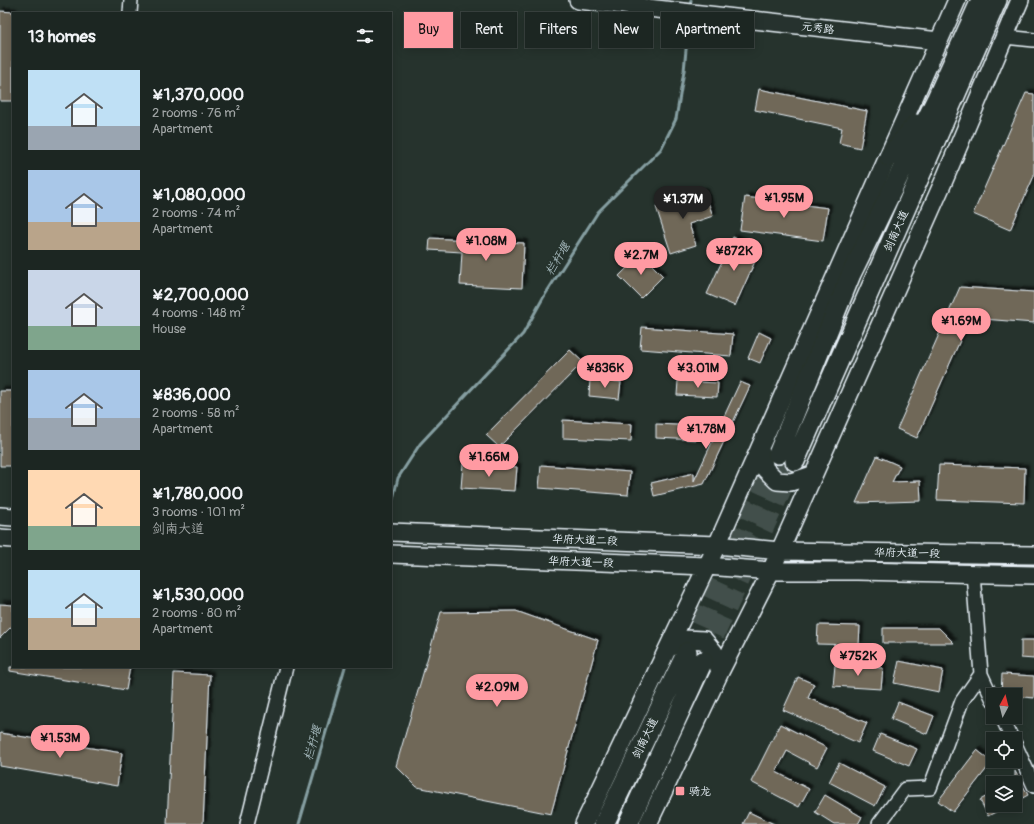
<!DOCTYPE html>
<meta charset="utf-8">
<style>
:root{--surface:#1c2622;--page:#252e2a;--text:#f1f3f6;--muted:#a0a5a5;--line:#3a4340;--accent:#ff9aa2}
body{margin:0;font-family:Pangolin,"LXGW WenKai TC",sans-serif;background:var(--page);color:var(--text);height:100vh;display:flex;flex-direction:column;font-size:15px;white-space:nowrap}
*{box-sizing:border-box;margin:0}
p{font-size:13px;color:var(--muted)}
.icon{flex:none;width:22px;height:22px;fill:none;stroke:currentColor;stroke-width:2;stroke-linecap:round;stroke-linejoin:round}
.map{position:relative;flex:1;overflow:hidden}
.details{position:absolute;left:12px;top:12px;width:380px;height:656px;display:flex;flex-direction:column;background:var(--surface);border-radius:0px;box-shadow:0 2px 10px #0003,0 0 0 1px var(--line)}
.details>*{flex:none}
.hud{position:absolute;left:404px;top:12px;width:380px;height:36px;display:flex;gap:8px}
.needle{width:26px;rotate:7deg}
.buttons{position:absolute;left:986px;top:688px;display:grid;gap:8px}
.buttons a{display:grid;place-items:center;width:36px;height:36px;border-radius:0px;background:var(--surface);box-shadow:0 2px 10px #0003,0 0 0 1px var(--line);font-size:20px}
.price{position:absolute;translate:-50% -34px;padding:0 9px;border-radius:14px;background:var(--accent);color:#111;font-size:13px;line-height:26px;filter:drop-shadow(0 1px 2px #0008)}
.price::after{content:'';position:absolute;left:50%;top:24px;width:12px;height:9px;margin-left:-6px;background:inherit;clip-path:polygon(0 0,100% 0,50% 100%)}
.price.active{background:#222;color:#fff}
ul{padding:0;list-style:none}
li{display:flex;align-items:center;gap:12px;height:100px;padding:0 16px}
li span{display:grid;place-items:center;flex:none;width:112px;height:80px;border-radius:0px;color:#555}
li>.icon{margin-inline-start:auto}
span .icon{width:48px;height:48px;fill:#fffc;stroke-width:1}
li b{font-size:17px}
h2{display:flex;justify-content:space-between;align-items:center;height:48px;padding:0 16px;font-size:17px}
.pill{padding:0 14px;border-radius:0px;background:var(--surface);box-shadow:0 2px 10px #0003,0 0 0 1px var(--line);font-size:14px;line-height:36px}
.pill.active{background:var(--accent);color:#111}
.map>svg:first-child{display:block}
.lines{fill:none;stroke-linecap:round;stroke-linejoin:round}
.stream{stroke:#869fa2;stroke-width:3}
.building{fill:#6f6758;stroke:#e8f1f8;filter:url(#shadow)}
.highway-tunnel{stroke:#43504b;stroke-width:19;stroke-dasharray:19 10;stroke-linecap:butt}
.minor-casing{stroke:#e8f1f8;stroke-width:16}
.major-casing{stroke:#e8f1f8;stroke-width:20}
.highway-casing{stroke:#e8f1f8;stroke-width:22}
.minor{stroke:#26332d;stroke-width:13}
.major{stroke:#26332d;stroke-width:17}
.highway{stroke:#26332d;stroke-width:19}
.poi-dot{fill:#ff9aa2;stroke:#26332d;stroke-width:1.5}
.labels{text-anchor:middle;dominant-baseline:central;stroke-width:4;stroke-linejoin:round;paint-order:stroke}
.street-label{font-size:11px;fill:#e8f1f8;stroke:#26332d}
.poi-label{font-size:11px;fill:#e8f1f8;stroke:#26332d;text-anchor:start}
.water-label{font-size:12px;font-style:italic;fill:#a7bbbf;stroke:#26332d}
</style>
<div class="map">
<svg width="1034" height="824" viewBox="0 0 1034 824">
<defs>
<filter id="shadow"><feDropShadow dx="3.5" dy="-3.5" stdDeviation="1" flood-color="#0009"/></filter>
</defs>
<rect width="100%" height="100%" fill="#26332d"/>
<filter id="ink" filterUnits="userSpaceOnUse"><feTurbulence type="fractalNoise" baseFrequency=".025" numOctaves="2"/><feDisplacementMap in="SourceGraphic" scale="8" xChannelSelector="R" yChannelSelector="G"/><feConvolveMatrix kernelMatrix="1 2 1 2 8 2 1 2 1" color-interpolation-filters="sRGB"/></filter>
<g filter="url(#ink)">
<g class="lines">
<!-- stream -->
<path class="stream" d="M690 8 691 0
M391 507 398 478 420 444 523 334 543 298 598 212 661 149 676 119 684 71 689 18
M299 824 345 667"/>
</g>
<!-- building -->
<path class="building" d="M0 11 13 12V101H0Z
M759 89 867 111 860 148 839 143 842 128 755 110Z
M1026 93 1034 94V176L1010 230 973 214Z
M704 191 713 216 689 224 696 245 671 253 656 207Z
M745 197 828 208 823 241 740 230Z
M733 237 760 250 735 306 707 294Z
M430 238 524 243 522 288 460 285 462 252 429 250Z
M641 254 663 276 641 298 619 276Z
M960 287 1034 292V323L970 318 917 438 897 429Z
M642 327 733 334 731 356 640 349Z
M759 332 771 338 760 363 748 358Z
M570 350 583 362 499 447 486 435Z
M590 379 621 382 619 399 589 396Z
M678 381 718 383 717 397 677 395Z
M740 382 750 386 704 484 654 496 651 483 694 473V481Z
M0 391H13V466H0Z
M563 420 632 424 631 441 563 438Z
M656 424 696 426V440L656 438Z
M877 456 900 466 892 482 920 481 921 501 856 503Z
M463 464 517 467 515 491 461 488Z
M541 465 630 472 628 495 539 488Z
M939 465 1025 468 1024 503 937 500Z
M0 604 13 605V625L0 638Z
M516 611 598 640 551 814 417 787 396 766 441 612Z
M818 625 860 626 859 645 817 644Z
M883 628H939L954 643H883Z
M1021 640H1034V659L1021 658Z
M899 661 943 670 939 692 894 683Z
M835 665 883 668 881 689 833 686Z
M10 667H130L126 690 10 671Z
M174 673 210 675 203 824H167Z
M1002 674 1034 676V698L1001 695Z
M798 677 814 684 808 698 867 723 858 743 783 710Z
M898 702 934 716 927 734 891 719Z
M780 724 827 748 817 767 787 751 776 772 809 789 799 807 751 782Z
M0 733 122 753 117 786 0 766Z
M880 734 917 749 909 766 873 751Z
M977 750 992 762 953 812 938 801Z
M839 763 885 787 875 806 829 782Z
M1015 771 1028 795 1015 802Z
M993 793V805H1009L988 816 980 800Z
M825 795 862 817 858 824H834L815 812Z
M749 812 774 824H743Z"/>
<g class="lines">
<!-- highway-tunnel -->
<path class="highway-tunnel" d="M687 652 778 454
M703 661 795 461"/>
<defs>
<path id="minor" d="M130 13 131 0
M1005 37 1034 40
M973 573 981 674 993 700
M1002 717 1012 739
M1015 744 1034 786
M247 824 286 667
M879 824 905 789 930 788 962 701 981 674"/>
<path id="major" d="M578 0 939 41
M760 449 765 469 777 481 791 482 812 475
M0 516 13 517
M391 532 717 545 780 551 1034 555
M0 538 13 539
M391 554 707 566 771 571H858L1034 575
M668 649 685 639 704 640 714 652 720 672
M584 824 717 545 957 0
M648 824 720 672 771 571 945 178 1020 0"/>
<path id="highway" d="M889 157 916 124
M778 454 851 274 937 98 981 0
M795 461 997 0
M604 824 687 652
M628 824 703 661"/>
</defs>
<!-- minor casing -->
<use href="#minor" class="minor-casing"/>
<!-- major casing -->
<use href="#major" class="major-casing"/>
<!-- highway casing -->
<use href="#highway" class="highway-casing"/>
<!-- minor -->
<use href="#minor" class="minor"/>
<!-- major -->
<use href="#major" class="major"/>
<!-- highway -->
<use href="#highway" class="highway"/>
</g>
</g>
<!-- markers -->
<rect class="poi-dot" x="675" y="786" width="10" height="10" rx="2"/>
<g class="labels">
<!-- street labels -->
<g class="street-label">
<text transform="translate(818 28) rotate(7)">元秀路</text>
<text transform="translate(896 231) rotate(-66)">剑南大道</text>
<text transform="translate(585 540) rotate(2)">华府大道二段</text>
<text transform="translate(907 553) rotate(1)">华府大道一段</text>
<text transform="translate(581 562) rotate(2)">华府大道一段</text>
<text transform="translate(645 738) rotate(-64)">剑南大道</text>
</g>
<!-- poi labels -->
<g class="poi-label">
<text x="689" y="791">骑龙</text>
</g>
<!-- water labels -->
<g class="water-label">
<text transform="translate(558 259) rotate(-59)">栏杆堰</text>
<text transform="translate(313 743) rotate(-74)">栏杆堰</text>
</g>
</g>
</svg>
<div class="buttons">
<a><svg class="needle" viewBox="-14 -14 28 28"><path d="M0-13l5 13h-10z" fill="#e53935"/><path d="M0 13l5-13h-10z" fill="#a0a5a5"/></svg></a>
<a><svg class="icon" aria-label="locate" viewBox="0 0 24 24"><circle cx="12" cy="12" r="6"/><path d="M12 2v4M12 18v4M2 12h4M18 12h4"/></svg></a>
<a><svg class="icon" aria-label="layers" viewBox="0 0 24 24"><path d="M12 4l9 5-9 5-9-5zM3 14l9 5 9-5"/></svg></a>
</div>
<b class="price" style="left:784px;top:219px">¥1.95M</b>
<b class="price active" style="left:683px;top:220px">¥1.37M</b>
<b class="price" style="left:486px;top:262px">¥1.08M</b>
<b class="price" style="left:734px;top:272px">¥872K</b>
<b class="price" style="left:641px;top:276px">¥2.7M</b>
<b class="price" style="left:961px;top:342px">¥1.69M</b>
<b class="price" style="left:605px;top:389px">¥836K</b>
<b class="price" style="left:698px;top:389px">¥3.01M</b>
<b class="price" style="left:706px;top:450px">¥1.78M</b>
<b class="price" style="left:489px;top:478px">¥1.66M</b>
<b class="price" style="left:858px;top:677px">¥752K</b>
<b class="price" style="left:497px;top:708px">¥2.09M</b>
<b class="price" style="left:60px;top:759px">¥1.53M</b>
<div class="hud">
<a class="pill active">Buy</a>
<a class="pill">Rent</a>
<a class="pill">Filters</a>
<a class="pill">New</a>
<a class="pill">Apartment</a>
</div>
<section class="details">
<h2>13 homes<svg class="icon" aria-label="filters" viewBox="0 0 24 24"><path d="M4 7h16M4 17h16"/><circle cx="9" cy="7" r="2"/><circle cx="15" cy="17" r="2"/></svg></h2>
<ul>
<li><span style="background:linear-gradient(#bfe0f5 70%,#9aa5b1 0)"><svg class="icon" aria-label="home" viewBox="0 0 24 24"><path d="M3 11l9-7 9 7M6 9v11h12V9"/></svg></span><div><b>¥1,370,000</b><p>2 rooms · 76 m²</p><p>Apartment</p></div></li>
<li><span style="background:linear-gradient(#a9c7e8 65%,#b9a48a 0)"><svg class="icon" aria-label="home" viewBox="0 0 24 24"><path d="M3 11l9-7 9 7M6 9v11h12V9"/></svg></span><div><b>¥1,080,000</b><p>2 rooms · 74 m²</p><p>Apartment</p></div></li>
<li><span style="background:linear-gradient(#c9d6e8 70%,#7fa58c 0)"><svg class="icon" aria-label="home" viewBox="0 0 24 24"><path d="M3 11l9-7 9 7M6 9v11h12V9"/></svg></span><div><b>¥2,700,000</b><p>4 rooms · 148 m²</p><p>House</p></div></li>
<li><span style="background:linear-gradient(#a9c7e8 60%,#9aa5b1 0)"><svg class="icon" aria-label="home" viewBox="0 0 24 24"><path d="M3 11l9-7 9 7M6 9v11h12V9"/></svg></span><div><b>¥836,000</b><p>2 rooms · 58 m²</p><p>Apartment</p></div></li>
<li><span style="background:linear-gradient(#ffd9b3 70%,#7fa58c 0)"><svg class="icon" aria-label="home" viewBox="0 0 24 24"><path d="M3 11l9-7 9 7M6 9v11h12V9"/></svg></span><div><b>¥1,780,000</b><p>3 rooms · 101 m²</p><p>剑南大道</p></div></li>
<li><span style="background:linear-gradient(#bfe0f5 60%,#b9a48a 0)"><svg class="icon" aria-label="home" viewBox="0 0 24 24"><path d="M3 11l9-7 9 7M6 9v11h12V9"/></svg></span><div><b>¥1,530,000</b><p>2 rooms · 80 m²</p><p>Apartment</p></div></li>
</ul>
</section>
</div>
